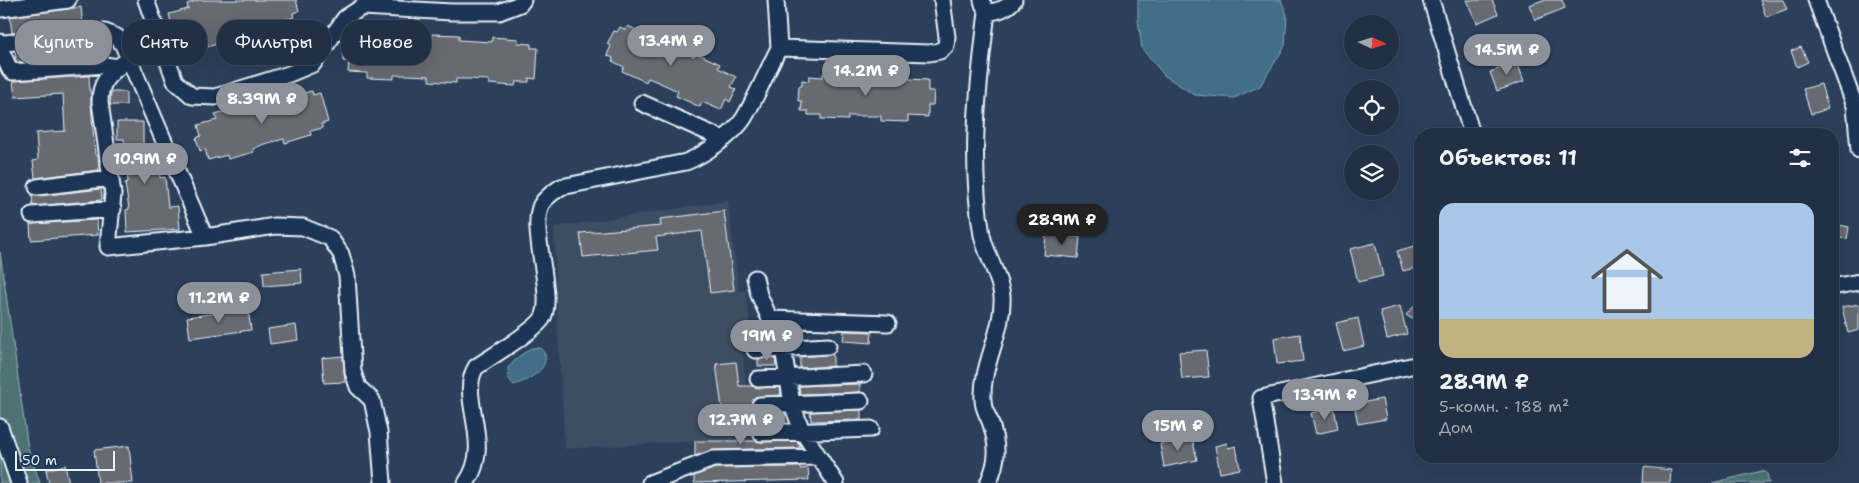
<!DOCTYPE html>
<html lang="ru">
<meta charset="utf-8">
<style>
:root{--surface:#213045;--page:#29384c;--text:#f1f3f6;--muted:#a2a9b3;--line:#3e4b5e;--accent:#8c9099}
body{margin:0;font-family:"Shantell Sans",sans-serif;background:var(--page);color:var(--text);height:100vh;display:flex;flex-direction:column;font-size:19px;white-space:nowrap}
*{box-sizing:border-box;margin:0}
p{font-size:16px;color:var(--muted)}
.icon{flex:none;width:28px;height:28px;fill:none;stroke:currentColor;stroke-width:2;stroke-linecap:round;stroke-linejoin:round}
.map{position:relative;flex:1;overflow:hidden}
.side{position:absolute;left:1414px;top:128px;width:425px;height:335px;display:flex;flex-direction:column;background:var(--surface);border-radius:20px;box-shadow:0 5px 20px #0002,0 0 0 1px var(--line)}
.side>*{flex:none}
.top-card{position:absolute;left:15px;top:20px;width:475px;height:45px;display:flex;gap:10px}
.needle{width:32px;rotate:94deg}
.tools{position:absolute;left:1344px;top:15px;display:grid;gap:10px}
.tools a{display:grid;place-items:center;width:55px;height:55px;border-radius:50%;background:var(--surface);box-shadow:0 5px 20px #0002,0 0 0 1px var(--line);font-size:25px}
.scale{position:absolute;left:15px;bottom:12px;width:100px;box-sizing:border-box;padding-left:5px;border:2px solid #e8f1f8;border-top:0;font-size:14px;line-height:18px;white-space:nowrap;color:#e8f1f8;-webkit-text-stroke:4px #1d3557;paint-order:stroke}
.price{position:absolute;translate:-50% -42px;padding:0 11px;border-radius:18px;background:var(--accent);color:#fff;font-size:16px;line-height:32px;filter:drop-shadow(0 1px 2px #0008)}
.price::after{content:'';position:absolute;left:50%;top:30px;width:15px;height:11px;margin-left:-8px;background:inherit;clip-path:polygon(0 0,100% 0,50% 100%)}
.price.on{background:#222;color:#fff}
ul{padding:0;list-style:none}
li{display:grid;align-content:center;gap:10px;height:265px;padding:0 25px}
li+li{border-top:1px solid var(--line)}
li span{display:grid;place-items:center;height:155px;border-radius:15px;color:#555}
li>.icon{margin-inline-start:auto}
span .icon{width:90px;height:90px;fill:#fffc;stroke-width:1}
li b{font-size:21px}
h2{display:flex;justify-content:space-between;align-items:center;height:60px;padding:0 25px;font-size:21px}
.chip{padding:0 18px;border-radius:20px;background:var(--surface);box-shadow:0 5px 20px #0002,0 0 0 1px var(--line);font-size:18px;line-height:45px}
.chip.on{background:var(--accent);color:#fff}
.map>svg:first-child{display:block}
.built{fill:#3e4d62}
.green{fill:#4e7375;stroke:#9bb2b6}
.water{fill:#426e89;stroke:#84a2b5}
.building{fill:#676a71;stroke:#e8f1f8}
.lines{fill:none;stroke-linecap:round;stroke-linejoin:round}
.minor-casing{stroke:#e8f1f8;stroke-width:19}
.minor{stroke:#1d3557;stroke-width:15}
</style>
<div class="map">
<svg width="1859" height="483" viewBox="0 0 1859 483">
<rect width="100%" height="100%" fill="#2c405c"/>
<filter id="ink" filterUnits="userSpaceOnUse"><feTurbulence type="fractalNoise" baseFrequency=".02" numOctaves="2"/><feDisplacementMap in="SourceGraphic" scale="10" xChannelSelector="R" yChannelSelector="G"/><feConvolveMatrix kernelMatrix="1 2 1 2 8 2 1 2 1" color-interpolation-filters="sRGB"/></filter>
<g filter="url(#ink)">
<!-- built -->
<path class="built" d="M728 201 739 291H746L750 325 741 327 750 441H695L565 449 557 318 554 227Z"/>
<!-- green -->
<path class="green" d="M0 252 28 448 40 483H0Z
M1762 471 1767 473 1769 483H1712Z"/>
<!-- water -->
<path class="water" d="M1138 0H1281L1287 15 1285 46 1260 86 1234 98 1195 95 1165 76 1142 49 1138 20Z
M531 348H540C542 350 544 352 545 355 549 370 525 382 514 385L509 379 508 368 518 357Z"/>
<!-- building -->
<path class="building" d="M199 0H296L299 11 293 13 294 17 281 21 282 25 257 32 256 28 235 34 224 38 225 42 199 49 198 44 179 50 176 39 171 40 167 27 172 26 169 14 188 9 187 4Z
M1467 0H1492L1498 14 1477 23Z
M1543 0H1562L1565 8 1535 20 1529 5Z
M1760 0H1783L1787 9 1766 17Z
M81 7 83 25 12 33 10 17Z
M628 26 640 32 642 28 666 39 664 43 683 52 694 56 696 53 720 64 718 68 736 77 731 87 736 89 730 102 726 99 721 110 702 102 700 107 676 96 678 91 658 82 648 78 646 82 622 71 624 67 612 61 613 58 607 55 611 46 607 44 614 31 617 32 620 27 626 30Z
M369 31 396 32 395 36 407 38 432 40V34L459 35V40L492 42V37L518 39V43L531 44V48H538L536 79 529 78V82H516L515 86 489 84V80L468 79H456V83L429 81V76L406 75H394V79L367 78V73L348 72 349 61H343V47L348 48 349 36 369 37Z
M95 43 96 56 17 62 16 61 15 51Z
M1801 47 1808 62 1797 67 1791 51Z
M1517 62 1524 81 1497 91 1490 72Z
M823 73H849V77L871 78 882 77V74H909V79L928 80V91H934L933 105H928V117L908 116V122L881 121V116H848V120L821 119V115H808V111H801L802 101H798L799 86H802V80L809 81V76L823 77Z
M89 76 90 92H91V103L95 155H98L99 170 35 178 33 161 38 160 36 133 65 131 63 94 15 97 13 81Z
M1821 84 1828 109 1811 114 1803 89Z
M298 90 300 94 312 91 313 95 320 93 328 122 321 124 323 128 310 131 311 135 285 143 284 139 264 144 253 149 254 152 228 159 227 155 208 160 205 149 200 151 196 138 201 136 198 125 217 120 215 114 241 107 242 111 263 105 274 102 273 98Z
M111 92H126V105H110Z
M117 122H143V153L158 152 160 178 165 177 168 207 178 206 180 229 127 232 126 210 129 209 125 183 128 182 124 139H117Z
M101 189 102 200 33 206 32 194 38 196Z
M724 211 734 290 710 293 702 231 656 237 658 250 583 257 580 233 661 226 660 219Z
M97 220 98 235 31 240 30 224Z
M1834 224 1849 227 1847 239 1832 237Z
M1046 234 1080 237 1078 258 1044 255Z
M1375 243 1383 276 1358 282 1350 249Z
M1414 246 1419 267 1403 271 1397 251Z
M301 269 302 283 264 286 263 272Z
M1420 300V324L1406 315Z
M1859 304V330L1848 333 1842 307Z
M1400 306 1407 334 1387 339 1380 311Z
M248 309 251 330 190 338 187 317Z
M1358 318 1364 346 1343 351 1336 323Z
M296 325 298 340 270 344 268 329Z
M844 331 872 332 871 343 843 341Z
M1300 334 1303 361 1277 364 1274 338Z
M1206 350 1209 377 1182 379 1179 352Z
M833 354V366L800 368V357Z
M343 356 345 382 324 383 322 358Z
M775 358 776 366H758V359Z
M736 362 739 386H752L758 388 780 387 781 395 755 397 751 405 754 412 723 415 716 364Z
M860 384V392L800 394 799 386Z
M1382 399 1386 419 1358 424 1354 404Z
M1334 408 1338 429 1316 434 1311 413Z
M861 410V420L811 421 810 412Z
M785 413 786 423 761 424 760 414Z
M1192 437 1197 460 1164 467 1160 444Z
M695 441H756L761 442 797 441 800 448 713 450 695 456Z
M1227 443 1228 448 1236 446 1240 469 1220 473 1215 446Z
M129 446 133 483H98L94 450Z
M65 465 69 483H49L46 470Z
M800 467V469L808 468 809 480 694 483V476L715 468Z
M1644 467 1671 470 1670 483H1643Z"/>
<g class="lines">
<defs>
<path id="minor" d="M146 0 175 81 192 96 215 97 289 74 313 64 345 18 362 7 452 12H499L520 4 523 0
M776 0 779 48
M982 0 983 4 987 12C997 12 1008 8 1014 0
M1431 0 1472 134
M1816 0 1855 106 1859 150
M0 9 68 0
M987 12C978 86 969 160 982 235 986 255 1000 276 1002 296 1004 332 981 364 983 400 983 407 987 415 990 421 998 445 999 460 988 483
M0 42 5 43 105 32 117 37 123 45 205 237
M0 48 10 70 13 72 104 65 119 67
M129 58C112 73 100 78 100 102L113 194 108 247 205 237 275 226 303 227 330 238 341 254 347 276 353 372 358 387 372 400 379 432 383 483
M642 103 723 139
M37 187 111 178
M32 215 113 209
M755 278 759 295 783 348 792 404 802 431 836 483
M1832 287 1859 282
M770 319 888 323
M755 350 828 346
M758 379 864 374
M760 405 861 401
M0 427 19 483
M761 433 871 429
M466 483C495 443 457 398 476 367 491 357 534 331 542 319 556 298 529 231 541 205 545 197 555 191 561 187L686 162C704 155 734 134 744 118 757 96 767 71 779 48L929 53 940 51 946 46 947 37 942 0
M650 483 713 459 818 457
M1275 483 1261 398 1420 364"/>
</defs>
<!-- minor casing -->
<use href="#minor" class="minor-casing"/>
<!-- minor -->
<use href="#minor" class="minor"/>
</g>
</g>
</svg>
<div class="tools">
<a><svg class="needle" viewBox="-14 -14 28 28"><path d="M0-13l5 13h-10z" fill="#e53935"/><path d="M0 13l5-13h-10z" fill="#a2a9b3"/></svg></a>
<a><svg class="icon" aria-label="locate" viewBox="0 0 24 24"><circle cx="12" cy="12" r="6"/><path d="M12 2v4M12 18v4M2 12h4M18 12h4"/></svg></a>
<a><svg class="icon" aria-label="layers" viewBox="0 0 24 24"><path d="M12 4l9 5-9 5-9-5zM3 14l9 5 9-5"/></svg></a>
</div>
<div class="scale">50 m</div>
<b class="price" style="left:671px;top:67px">13.4M ₽</b>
<b class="price" style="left:1507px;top:76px">14.5M ₽</b>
<b class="price" style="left:866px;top:97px">14.2M ₽</b>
<b class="price" style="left:262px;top:125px">8.39M ₽</b>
<b class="price" style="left:145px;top:185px">10.9M ₽</b>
<b class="price on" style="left:1062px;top:246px">28.9M ₽</b>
<b class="price" style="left:219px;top:324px">11.2M ₽</b>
<b class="price" style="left:767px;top:362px">19M ₽</b>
<b class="price" style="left:1325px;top:421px">13.9M ₽</b>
<b class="price" style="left:741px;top:446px">12.7M ₽</b>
<b class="price" style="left:1178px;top:452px">15M ₽</b>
<div class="top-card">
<a class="chip on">Купить</a>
<a class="chip">Снять</a>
<a class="chip">Фильтры</a>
<a class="chip">Новое</a>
</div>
<section class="side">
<h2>Объектов: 11<svg class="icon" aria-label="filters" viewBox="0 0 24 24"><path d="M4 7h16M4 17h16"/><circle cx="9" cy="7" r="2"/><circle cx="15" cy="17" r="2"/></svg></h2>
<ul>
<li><span style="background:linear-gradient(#a9c7e8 75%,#c2b280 0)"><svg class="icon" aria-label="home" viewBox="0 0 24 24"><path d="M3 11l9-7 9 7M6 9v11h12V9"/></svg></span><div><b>28.9M ₽</b><p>5-комн. · 188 m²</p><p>Дом</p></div></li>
</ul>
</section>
</div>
